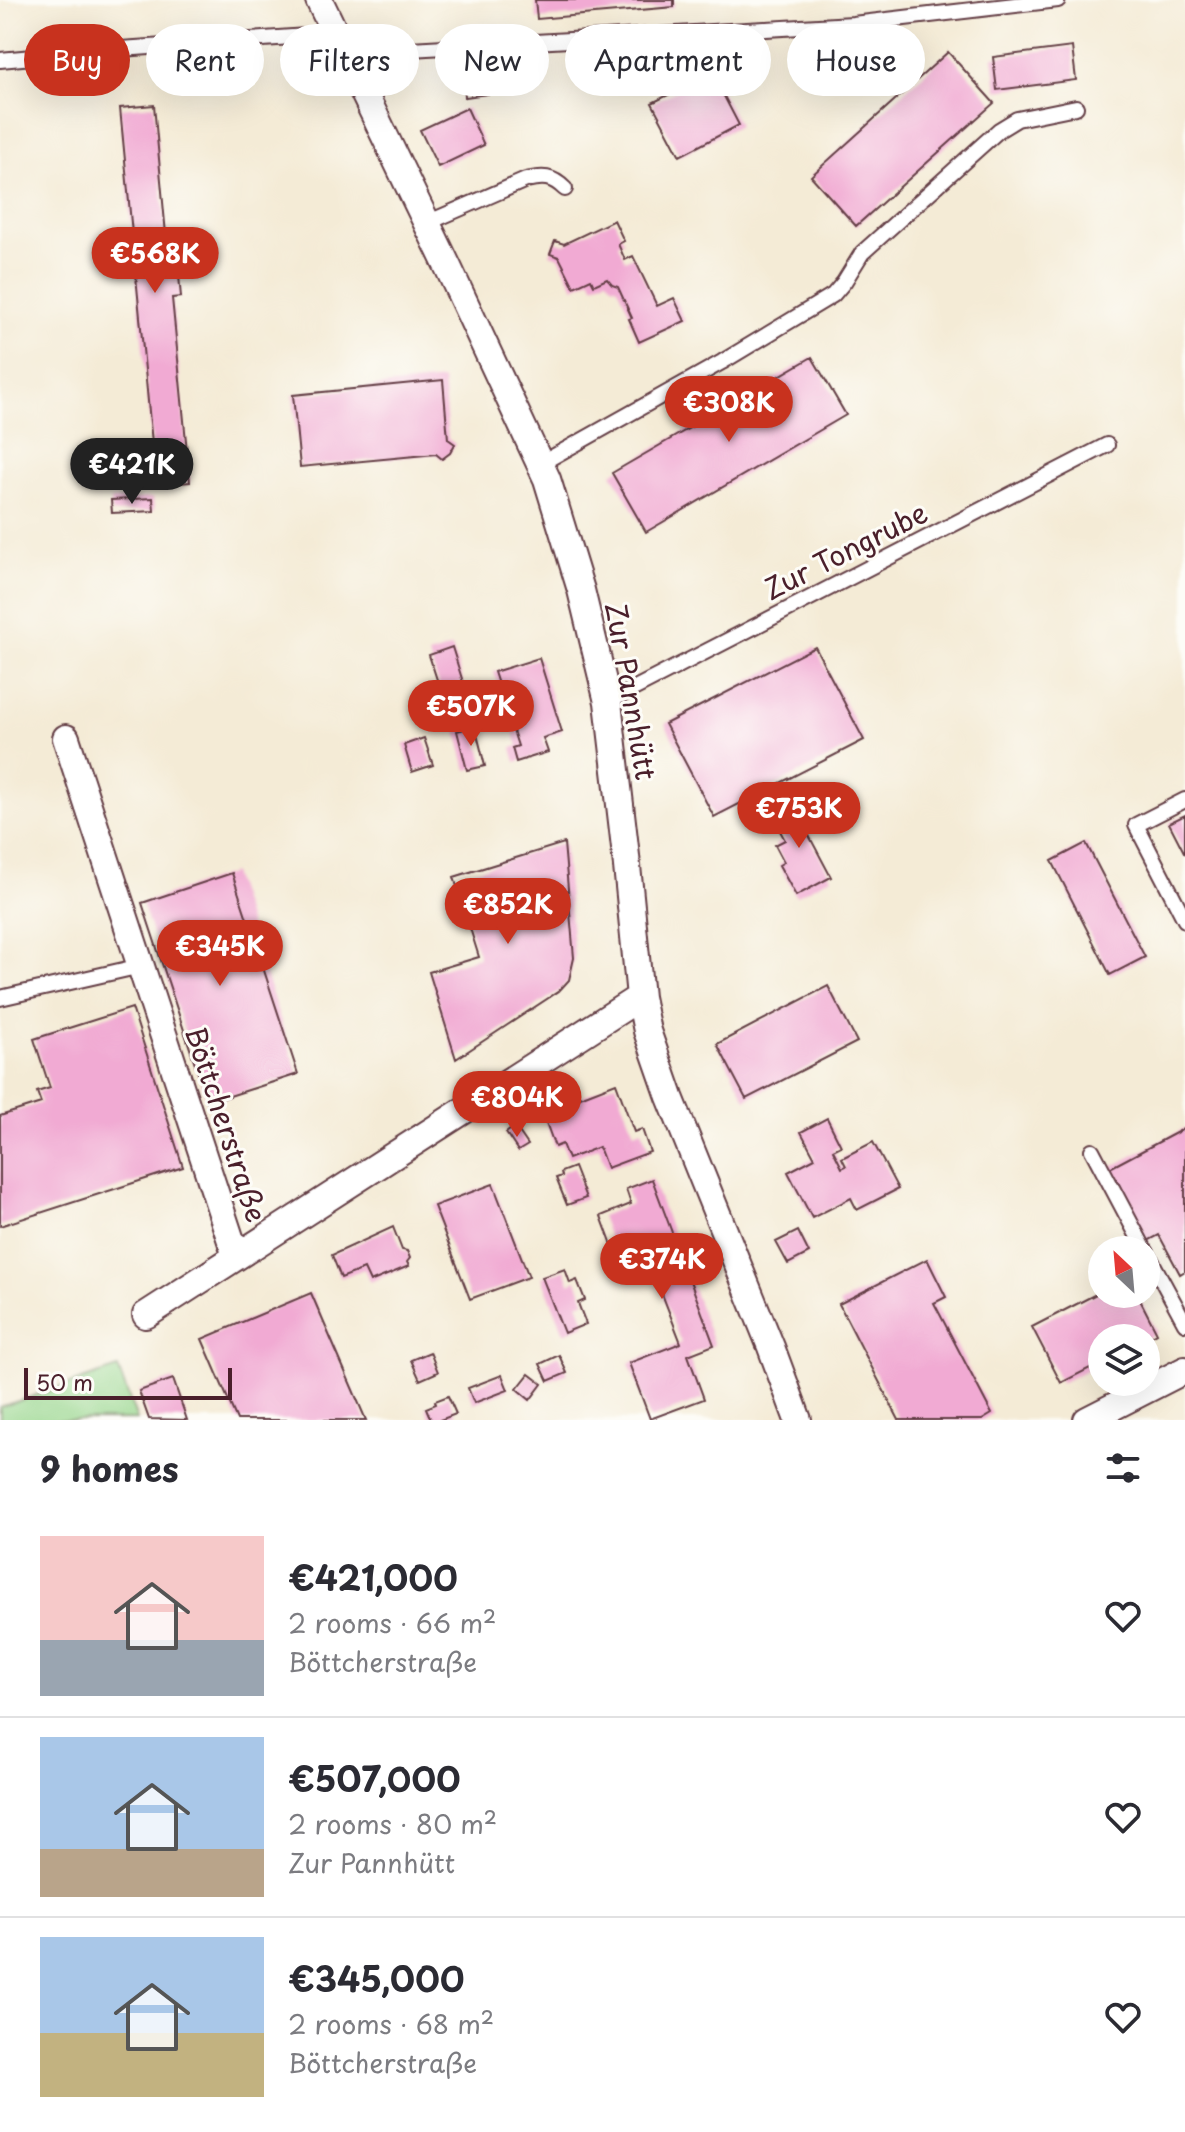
<!DOCTYPE html>
<meta charset="utf-8">
<style>
:root{--surface:#fff;--page:#f7f7f7;--text:#2b2b33;--muted:#7c7c81;--line:#e1e1e2;--accent:#c8321e}
body{margin:0;font-family:"Playpen Sans",sans-serif;background:var(--page);color:var(--text);height:100vh;display:flex;flex-direction:column;font-size:30px;white-space:nowrap}
*{box-sizing:border-box;margin:0}
p{font-size:26px;color:var(--muted)}
.icon{flex:none;width:44px;height:44px;fill:none;stroke:currentColor;stroke-width:2;stroke-linecap:round;stroke-linejoin:round}
.map{position:relative;height:1420px;overflow:hidden}
.details{display:flex;flex-direction:column;background:var(--surface);flex:1}
.details>*{flex:none}
.hud{position:absolute;left:24px;top:24px;width:1138px;height:72px;display:flex;gap:16px}
.needle{width:52px;rotate:334deg}
.tools{position:absolute;left:1088px;top:1236px;display:grid;gap:16px}
.tools a{display:grid;place-items:center;width:72px;height:72px;border-radius:50%;background:var(--surface);box-shadow:0 8px 32px #0002;font-size:40px}
.scale{position:absolute;left:24px;bottom:20px;width:208px;box-sizing:border-box;padding-left:8px;border:4px solid #4a1f2b;border-top:0;font-size:22px;line-height:28px;white-space:nowrap;color:#4a1f2b;-webkit-text-stroke:6px #fdfcf7;paint-order:stroke}
.price{position:absolute;translate:-50% -68px;padding:0 18px;border-radius:28px;background:var(--accent);color:#fff;font-size:26px;line-height:52px;filter:drop-shadow(0 2px 4px #0008)}
.price::after{content:'';position:absolute;left:50%;top:48px;width:24px;height:18px;margin-left:-12px;background:inherit;clip-path:polygon(0 0,100% 0,50% 100%)}
.price.current{background:#222;color:#fff}
ul{padding:0;list-style:none}
li{display:flex;align-items:center;gap:24px;height:200px;padding:0 40px}
li+li{border-top:2px solid var(--line)}
li span{display:grid;place-items:center;flex:none;width:224px;height:160px;border-radius:0px;color:#555}
li>.icon{margin-inline-start:auto}
span .icon{width:96px;height:96px;fill:#fffc;stroke-width:1}
li b{font-size:34px}
h2{display:flex;justify-content:space-between;align-items:center;height:96px;padding:0 40px;font-size:34px}
.tag{padding:0 28px;border-radius:36px;background:var(--surface);box-shadow:0 8px 32px #0002;font-size:28px;line-height:72px}
.tag.current{background:var(--accent);color:#fff}
.map>svg:first-child{display:block}
.green{fill:#96d68c;stroke:#707a5c;stroke-width:2}
.building{fill:#f1aad3}
.lines{fill:none;stroke-linecap:round;stroke-linejoin:round}
.lane-casing{stroke:#643e45;stroke-width:18}
.street-casing{stroke:#643e45;stroke-width:30}
.lane{stroke:#fff;stroke-width:14}
.street{stroke:#fff;stroke-width:26}
.labels{text-anchor:middle;dominant-baseline:central;stroke-width:6;stroke-linejoin:round;paint-order:stroke}
.street-label{font-size:28px;fill:#4a1f2b;stroke:#fdfcf7}
</style>
<div class="map">
<svg width="1185" height="1420" viewBox="0 0 1185 1420">
<rect width="100%" height="100%" fill="#fdfcf7"/>
<filter id="ink" filterUnits="userSpaceOnUse"><feTurbulence type="fractalNoise" baseFrequency=".0125" numOctaves="2"/><feDisplacementMap in="SourceGraphic" scale="16" xChannelSelector="R" yChannelSelector="G"/><feConvolveMatrix kernelMatrix="1 2 1 2 8 2 1 2 1" color-interpolation-filters="sRGB"/></filter>
<filter id="wash" filterUnits="userSpaceOnUse"><feTurbulence type="fractalNoise" baseFrequency=".006" numOctaves="4" result="noise"/><feDisplacementMap in="SourceGraphic" scale="32" xChannelSelector="R" yChannelSelector="G"/><feGaussianBlur stdDeviation="1.8" result="paint"/><feColorMatrix in="noise" values="0 0 0 0 0 0 0 0 0 0 0 0 0 0 0 0 0 1.4 0 .05"/><feComposite in="paint" operator="in"/></filter>
<g filter="url(#wash)">
<rect width="100%" height="100%" fill="#f4ebd6"/>
<!-- green -->
<path class="green" d="M118 1368 137 1420H0V1407Z"/>
<g id="blocks">
<!-- building -->
<path class="building" d="M535 0H674V7L537 19Z
M1072 47 1076 80 997 90 993 57Z
M948 52 994 103 856 226 811 176Z
M712 73 739 125 680 156 652 103Z
M487 82 488 94 465 97 464 84Z
M154 105 168 256 177 255 181 297 172 298 190 482 156 485 120 108Z
M467 108 484 145 438 167 420 130Z
M614 220 624 241 618 244 625 260 633 256 657 306 674 298 685 321 639 342 629 319 632 318 618 287 612 285 607 279 594 285 591 279 574 287 559 257 550 254 555 241 564 244Z
M812 357 846 415 646 532 612 473Z
M443 380 448 439 455 444 450 453 442 459 436 454 300 467 293 395Z
M153 498 154 511 112 513 111 500Z
M452 647 463 682 440 689 429 655Z
M815 647 864 740 714 817 665 724Z
M539 658 562 732 543 738 548 752 516 762 512 748 518 746 494 672Z
M475 726 485 766 467 770 457 731Z
M424 738 433 765 412 772 404 745Z
M800 801 813 826 806 830 831 877 796 896 779 865 784 862 775 845 785 840 772 816Z
M1185 815V854L1169 823Z
M564 843 574 958 569 980 559 991 456 1059 429 972 479 957 454 877Z
M1086 843 1145 957 1110 975 1052 861Z
M232 873 298 1074 208 1103 142 903Z
M828 986 857 1042 746 1099 717 1044Z
M132 1008 183 1167 0 1226V1116L41 1103 37 1092 50 1088 34 1039Z
M616 1083 634 1132 642 1129 650 1152 607 1168 599 1147 568 1159 562 1144 555 1147 544 1117 558 1111 557 1106Z
M827 1118 841 1146 833 1150 842 1168 846 1166 842 1158 873 1142 898 1189 857 1210 851 1198 812 1218 788 1172 815 1158 801 1132Z
M515 1126 528 1145 518 1151 506 1133Z
M1185 1128V1271L1180 1274 1159 1235 1146 1242 1108 1169Z
M574 1167 586 1198 567 1205 556 1178 562 1176 561 1172Z
M652 1179 714 1345 688 1355 704 1399 650 1419 629 1363 681 1343 655 1276 649 1279 635 1243 614 1251 601 1216 631 1204 626 1189Z
M493 1184 529 1277 470 1299 434 1206Z
M393 1227 402 1250 407 1251 410 1258 407 1262 409 1266 370 1282 364 1269 341 1278 332 1255Z
M798 1231 809 1253 788 1264 776 1242Z
M927 1259 946 1297 934 1303 992 1414 982 1420H899L839 1304Z
M565 1269 570 1283 577 1280 585 1300 578 1303 586 1324 564 1333 542 1277Z
M1102 1291V1294H1137L1157 1333 1148 1338H1102V1362L1061 1383 1032 1327Z
M311 1293 366 1420H237L202 1339Z
M430 1352 438 1372 420 1380 411 1360Z
M559 1355 567 1373 548 1381 540 1364Z
M529 1374 542 1384 530 1400 517 1389Z
M502 1375 508 1390 474 1403 468 1388Z
M173 1379 187 1420 149 1419 139 1391Z
M448 1396 456 1414 440 1420H431L426 1408 436 1404 435 1401Z"/>
</g>
</g>
<g filter="url(#ink)">
<use href="#blocks" fill-opacity="0" stroke="#643e45" stroke-width="2"/>
<g class="lines">
<defs>
<path id="lane" d="M0 60 121 49 336 34
M348 61 410 49 853 24 1058 0
M427 223 526 180C543 176 552 176 565 189
M540 464 722 362 833 295 844 282 862 253 999 130 1017 119 1076 107
M608 702 1107 445
M1185 800 1136 825 1185 920
M0 998 141 966
M1092 1150 1145 1250
M1146 1251 1185 1323"/>
<path id="street" d="M319 0 448 267 547 479 581 590 608 702 626 856 640 997 647 1031 670 1097 771 1347 798 1420
M66 738 236 1256
M146 1315 640 997
M1087 1420 1185 1370"/>
</defs>
<!-- lane casing -->
<use href="#lane" class="lane-casing"/>
<!-- street casing -->
<use href="#street" class="street-casing"/>
<!-- lane -->
<use href="#lane" class="lane"/>
<!-- street -->
<use href="#street" class="street"/>
</g>
</g>
<g class="labels">
<!-- street labels -->
<g class="street-label">
<text transform="translate(845 550) rotate(-27)">Zur Tongrube</text>
<text transform="translate(632 691) rotate(80)">Zur Pannhütt</text>
<text transform="translate(227 1124) rotate(72)">Böttcherstraße</text>
</g>
</g>
</svg>
<div class="tools">
<a><svg class="needle" viewBox="-14 -14 28 28"><path d="M0-13l5 13h-10z" fill="#e53935"/><path d="M0 13l5-13h-10z" fill="#7c7c81"/></svg></a>
<a><svg class="icon" aria-label="layers" viewBox="0 0 24 24"><path d="M12 4l9 5-9 5-9-5zM3 14l9 5 9-5"/></svg></a>
</div>
<div class="scale">50 m</div>
<b class="price" style="left:155px;top:295px">€568K</b>
<b class="price" style="left:729px;top:444px">€308K</b>
<b class="price current" style="left:132px;top:506px">€421K</b>
<b class="price" style="left:471px;top:748px">€507K</b>
<b class="price" style="left:799px;top:850px">€753K</b>
<b class="price" style="left:508px;top:946px">€852K</b>
<b class="price" style="left:220px;top:988px">€345K</b>
<b class="price" style="left:517px;top:1139px">€804K</b>
<b class="price" style="left:662px;top:1301px">€374K</b>
<div class="hud">
<a class="tag current">Buy</a>
<a class="tag">Rent</a>
<a class="tag">Filters</a>
<a class="tag">New</a>
<a class="tag">Apartment</a>
<a class="tag">House</a>
</div>
</div>
<section class="details">
<h2>9 homes<svg class="icon" aria-label="filters" viewBox="0 0 24 24"><path d="M4 7h16M4 17h16"/><circle cx="9" cy="7" r="2"/><circle cx="15" cy="17" r="2"/></svg></h2>
<ul>
<li><span style="background:linear-gradient(#f6c9c9 65%,#9aa5b1 0)"><svg class="icon" aria-label="home" viewBox="0 0 24 24"><path d="M3 11l9-7 9 7M6 9v11h12V9"/></svg></span><div><b>€421,000</b><p>2 rooms · 66 m²</p><p>Böttcherstraße</p></div><svg class="icon" aria-label="heart" viewBox="0 0 24 24"><path d="M12 20l-8-8c-3-5 5-10 8-4 3-6 11-1 8 4z"/></svg></li>
<li><span style="background:linear-gradient(#a9c7e8 70%,#b9a48a 0)"><svg class="icon" aria-label="home" viewBox="0 0 24 24"><path d="M3 11l9-7 9 7M6 9v11h12V9"/></svg></span><div><b>€507,000</b><p>2 rooms · 80 m²</p><p>Zur Pannhütt</p></div><svg class="icon" aria-label="heart" viewBox="0 0 24 24"><path d="M12 20l-8-8c-3-5 5-10 8-4 3-6 11-1 8 4z"/></svg></li>
<li><span style="background:linear-gradient(#a9c7e8 60%,#c2b280 0)"><svg class="icon" aria-label="home" viewBox="0 0 24 24"><path d="M3 11l9-7 9 7M6 9v11h12V9"/></svg></span><div><b>€345,000</b><p>2 rooms · 68 m²</p><p>Böttcherstraße</p></div><svg class="icon" aria-label="heart" viewBox="0 0 24 24"><path d="M12 20l-8-8c-3-5 5-10 8-4 3-6 11-1 8 4z"/></svg></li>
</ul>
</section>
